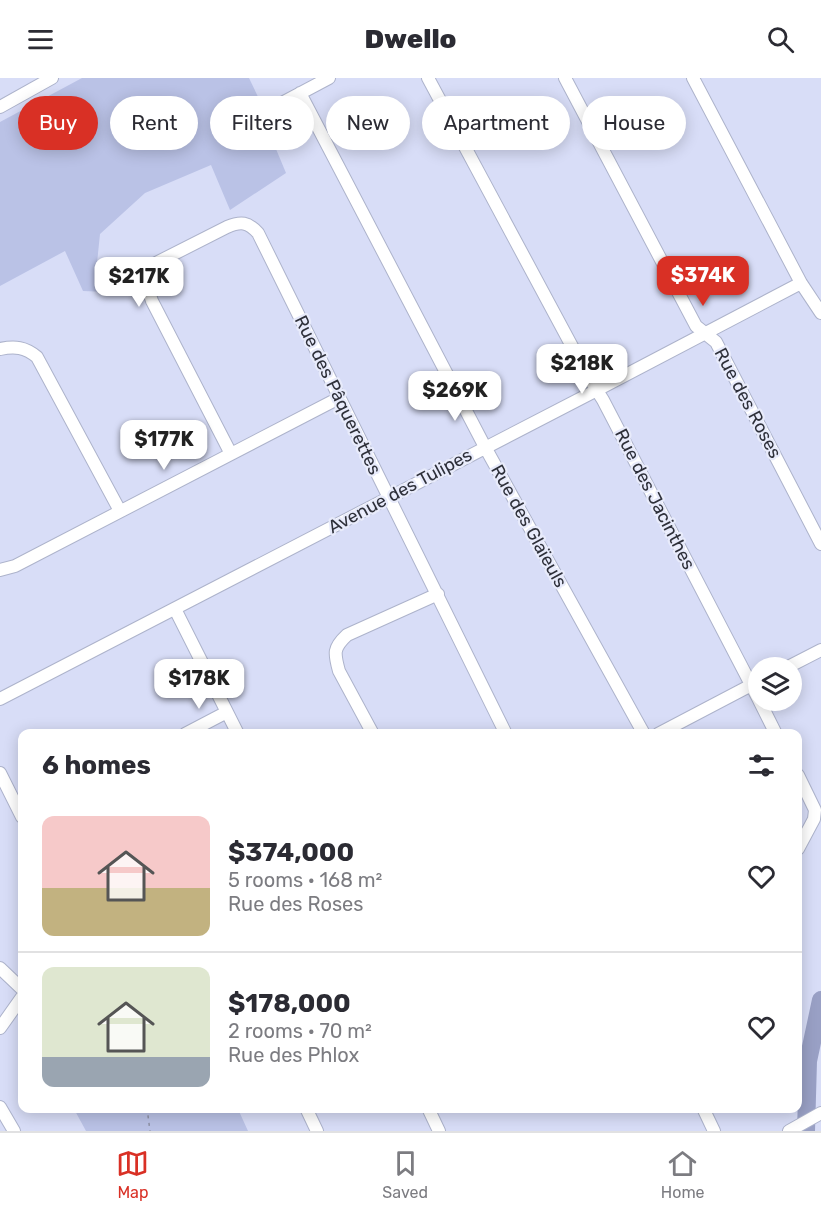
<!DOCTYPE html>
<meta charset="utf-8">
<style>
:root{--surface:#fff;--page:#f2f2f3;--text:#2b2b33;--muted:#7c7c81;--line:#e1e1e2;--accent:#d93025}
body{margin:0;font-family:Rubik,sans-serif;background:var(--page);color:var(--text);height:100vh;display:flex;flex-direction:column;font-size:22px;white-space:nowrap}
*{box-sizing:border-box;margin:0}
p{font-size:20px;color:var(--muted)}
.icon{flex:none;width:33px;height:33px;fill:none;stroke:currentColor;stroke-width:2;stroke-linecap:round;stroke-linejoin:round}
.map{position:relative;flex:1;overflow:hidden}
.panel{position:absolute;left:18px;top:651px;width:784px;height:384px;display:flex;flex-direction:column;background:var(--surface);border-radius:12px;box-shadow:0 3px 15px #0003}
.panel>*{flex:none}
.banner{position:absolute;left:18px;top:18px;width:786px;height:54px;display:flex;gap:12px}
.buttons{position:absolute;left:748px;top:579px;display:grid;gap:12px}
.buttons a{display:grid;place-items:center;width:54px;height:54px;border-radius:50%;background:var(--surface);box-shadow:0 3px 15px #0003;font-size:30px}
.price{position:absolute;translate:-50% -51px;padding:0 14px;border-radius:12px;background:#fff;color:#222;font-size:20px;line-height:39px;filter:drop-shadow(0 2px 3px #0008)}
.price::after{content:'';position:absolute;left:50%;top:36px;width:18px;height:14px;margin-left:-9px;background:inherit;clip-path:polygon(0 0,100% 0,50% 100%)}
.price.on{background:var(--accent);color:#fff}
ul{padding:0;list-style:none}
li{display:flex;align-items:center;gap:18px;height:150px;padding:0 24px}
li+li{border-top:2px solid var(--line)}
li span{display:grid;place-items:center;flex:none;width:168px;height:120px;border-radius:12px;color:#555}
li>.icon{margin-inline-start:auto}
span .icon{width:72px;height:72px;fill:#fffc;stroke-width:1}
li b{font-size:26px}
h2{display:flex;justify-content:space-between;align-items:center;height:72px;padding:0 24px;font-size:26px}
.pill{padding:0 21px;border-radius:27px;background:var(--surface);box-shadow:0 3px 15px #0003;font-size:21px;line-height:54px}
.pill.on{background:var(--accent);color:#fff}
header{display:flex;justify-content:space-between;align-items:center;height:78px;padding:0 24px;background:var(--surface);font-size:27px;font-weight:800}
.dock{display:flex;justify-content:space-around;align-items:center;height:84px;border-top:2px solid var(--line);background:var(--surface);font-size:16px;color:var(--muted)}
.dock a{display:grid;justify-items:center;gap:3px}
.dock .on{color:var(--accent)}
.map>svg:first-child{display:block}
.green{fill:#bac2e6}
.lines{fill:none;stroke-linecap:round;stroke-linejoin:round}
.river{stroke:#99a0c5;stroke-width:18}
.minor-casing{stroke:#adb3cb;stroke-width:14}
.path{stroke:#8e92a5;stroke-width:1.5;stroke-dasharray:3 4.5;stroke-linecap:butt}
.minor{stroke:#fff;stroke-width:12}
.labels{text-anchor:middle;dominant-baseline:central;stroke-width:4.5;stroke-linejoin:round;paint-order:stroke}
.street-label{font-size:18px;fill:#2e303a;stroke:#e8ebfb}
</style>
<header><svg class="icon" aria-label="menu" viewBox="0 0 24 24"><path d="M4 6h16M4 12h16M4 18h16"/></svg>Dwello<svg class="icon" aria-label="search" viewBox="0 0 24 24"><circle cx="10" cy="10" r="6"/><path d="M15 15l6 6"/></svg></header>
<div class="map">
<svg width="821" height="1053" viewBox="0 0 821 1053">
<rect width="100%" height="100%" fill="#d8ddf7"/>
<!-- green -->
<path class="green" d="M82 0H249L261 25V35L286 95 230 132 211 87 145 115 100 156 97 185 107 214 83 213 65 173 0 208V44Z
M74 1031H238L248 1053H86Z"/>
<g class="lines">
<!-- river -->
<path class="river" d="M806 1053 808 983 821 922"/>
<defs>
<path id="minor" d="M428 0 589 300 603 322 759 622
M565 0 696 248 716 264 821 466
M693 0 801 205 821 235
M300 15 485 369 644 656
M0 29 52 0
M265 34 329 0
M0 271C15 268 25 269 37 279L120 433
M231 376 152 223C149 214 144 201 149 192 150 189 154 188 156 185L227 149C241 143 248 144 258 155L506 656
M0 492 15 488 339 320
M175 531 238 656
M786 590 821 572
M0 621 597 312 801 205
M759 622 776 656
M185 656 227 634
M373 656 339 593C334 575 333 570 347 557L438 516
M658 656 759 603
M0 695 22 739
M798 697 815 732 814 741 798 771
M0 890 22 911
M0 950 22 919
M0 1029 14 1053
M306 1030 317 1053
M428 1030 439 1053
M703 1030 714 1053
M789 1053 821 1035"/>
</defs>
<!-- minor casing -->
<use href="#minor" class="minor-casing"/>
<!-- path -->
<path class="path" d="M147 1030 150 1053"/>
<!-- minor -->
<use href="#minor" class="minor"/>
</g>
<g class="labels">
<!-- street labels -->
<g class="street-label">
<text transform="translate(338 317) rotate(64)">Rue des Pâquerettes</text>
<text transform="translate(748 325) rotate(62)">Rue des Roses</text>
<text transform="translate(400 413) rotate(-28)">Avenue des Tulipes</text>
<text transform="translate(655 421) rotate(63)">Rue des Jacinthes</text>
<text transform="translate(529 448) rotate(61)">Rue des Glaïeuls</text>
</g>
</g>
</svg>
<div class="buttons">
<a><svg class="icon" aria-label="layers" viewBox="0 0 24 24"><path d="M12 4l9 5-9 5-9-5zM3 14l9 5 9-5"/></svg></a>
</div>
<b class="price on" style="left:703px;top:229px">$374K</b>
<b class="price" style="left:139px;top:230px">$217K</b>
<b class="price" style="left:582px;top:317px">$218K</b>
<b class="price" style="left:455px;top:344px">$269K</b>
<b class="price" style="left:164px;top:393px">$177K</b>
<b class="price" style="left:199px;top:632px">$178K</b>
<div class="banner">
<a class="pill on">Buy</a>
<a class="pill">Rent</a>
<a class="pill">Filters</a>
<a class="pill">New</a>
<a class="pill">Apartment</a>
<a class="pill">House</a>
</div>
<section class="panel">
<h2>6 homes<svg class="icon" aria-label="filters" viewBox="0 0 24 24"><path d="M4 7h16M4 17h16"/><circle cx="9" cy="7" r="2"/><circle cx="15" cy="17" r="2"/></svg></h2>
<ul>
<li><span style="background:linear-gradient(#f6c9c9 60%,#c2b280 0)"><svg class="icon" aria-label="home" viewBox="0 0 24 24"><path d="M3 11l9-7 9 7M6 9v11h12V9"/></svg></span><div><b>$374,000</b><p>5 rooms · 168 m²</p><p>Rue des Roses</p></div><svg class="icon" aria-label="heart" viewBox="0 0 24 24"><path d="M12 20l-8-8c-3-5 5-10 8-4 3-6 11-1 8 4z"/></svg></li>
<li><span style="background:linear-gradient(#dfe7d0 75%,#9aa5b1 0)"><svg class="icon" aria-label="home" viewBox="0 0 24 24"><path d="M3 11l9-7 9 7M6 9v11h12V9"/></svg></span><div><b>$178,000</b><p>2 rooms · 70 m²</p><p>Rue des Phlox</p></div><svg class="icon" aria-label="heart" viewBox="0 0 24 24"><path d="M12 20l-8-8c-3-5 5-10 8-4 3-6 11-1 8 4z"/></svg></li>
</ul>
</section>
</div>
<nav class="dock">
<a class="on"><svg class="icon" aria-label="map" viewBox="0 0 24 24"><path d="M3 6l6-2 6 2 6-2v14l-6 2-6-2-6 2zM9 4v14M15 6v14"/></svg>Map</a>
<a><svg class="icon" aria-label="saved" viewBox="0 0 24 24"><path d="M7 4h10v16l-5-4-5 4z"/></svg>Saved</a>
<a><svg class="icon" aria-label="home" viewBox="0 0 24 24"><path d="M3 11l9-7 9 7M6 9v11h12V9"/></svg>Home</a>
</nav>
